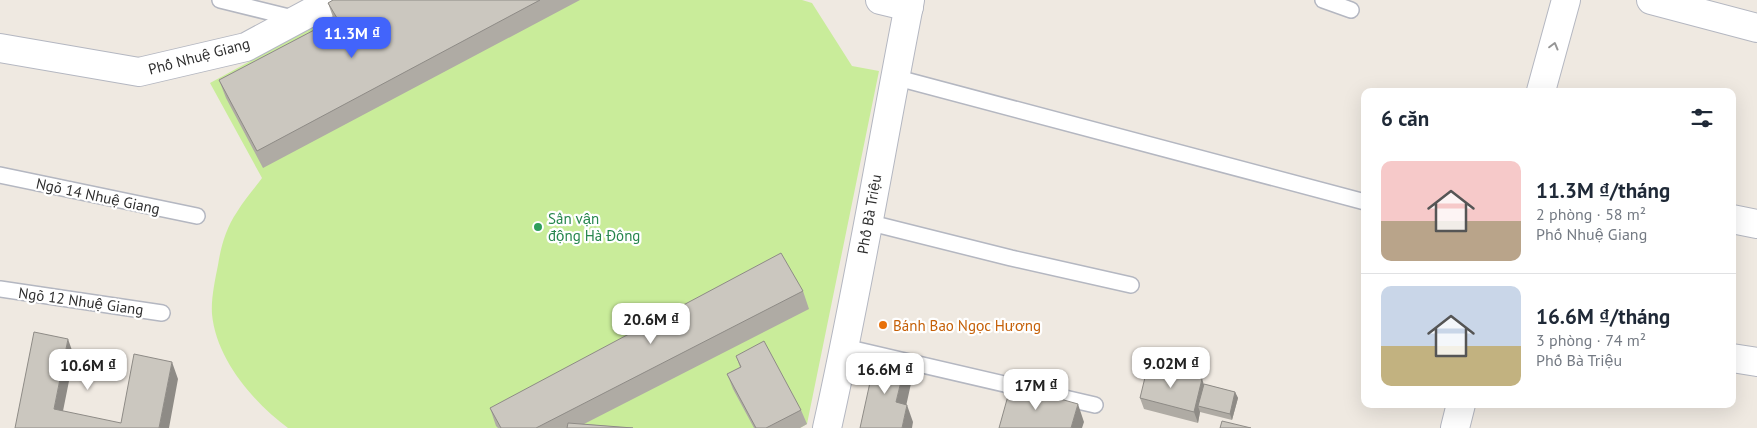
<!DOCTYPE html>
<html lang="vi">
<meta charset="utf-8">
<style>
:root{--surface:#fff;--page:#f2f2f3;--text:#1f2937;--muted:#747a83;--line:#e0e1e3;--accent:#4264fb}
body{margin:0;font-family:"PT Sans",sans-serif;background:var(--page);color:var(--text);height:100vh;display:flex;flex-direction:column;font-size:19px;white-space:nowrap}
*{box-sizing:border-box;margin:0}
p{font-size:16px;color:var(--muted)}
.icon{flex:none;width:28px;height:28px;fill:none;stroke:currentColor;stroke-width:2;stroke-linecap:round;stroke-linejoin:round}
.map{position:relative;flex:1;overflow:hidden}
.panel{position:absolute;left:1361px;top:88px;width:375px;height:320px;display:flex;flex-direction:column;background:var(--surface);border-radius:10px;box-shadow:0 5px 20px #0002}
.panel>*{flex:none}
.price{position:absolute;translate:-50% -42px;padding:0 11px;border-radius:10px;background:#fff;color:#222;font-size:16px;line-height:32px;filter:drop-shadow(0 1px 2px #0008)}
.price::after{content:'';position:absolute;left:50%;top:30px;width:15px;height:11px;margin-left:-8px;background:inherit;clip-path:polygon(0 0,100% 0,50% 100%)}
.price.current{background:var(--accent);color:#fff}
ul{padding:0;list-style:none}
li{display:flex;align-items:center;gap:15px;height:125px;padding:0 20px}
li+li{border-top:1px solid var(--line)}
li span{display:grid;place-items:center;flex:none;width:140px;height:100px;border-radius:10px;color:#555}
li>.icon{margin-inline-start:auto}
span .icon{width:60px;height:60px;fill:#fffc;stroke-width:1}
li b{font-size:21px}
h2{display:flex;justify-content:space-between;align-items:center;height:60px;padding:0 20px;font-size:21px}
.map>svg:first-child{display:block}
.pitch{fill:#c9ec9a}
.lines{fill:none;stroke-linecap:round;stroke-linejoin:round}
.service-casing{stroke:#b4b7c1;stroke-width:18}
.minor-casing{stroke:#b4b7c1;stroke-width:30}
.tertiary-casing{stroke:#b4b7c1;stroke-width:30}
.service{stroke:#fff;stroke-width:15}
.minor{stroke:#fff;stroke-width:28}
.tertiary{stroke:#fff;stroke-width:28}
.wall{fill:#afaba4}
.shaded-wall{fill:#8e8b86}
.building{fill:#cbc7bf;stroke:#8e8b86}
.oneway{stroke:#969696}
.leisure-dot{fill:#2e9e5b;stroke:#fff;stroke-width:2}
.food-dot{fill:#e8710a;stroke:#fff;stroke-width:2}
.labels{text-anchor:middle;dominant-baseline:central;stroke-width:4.5;stroke-linejoin:round;paint-order:stroke}
.street-label{font-size:15px;fill:#2e2e2e;stroke:#fff}
.leisure-label{font-size:15px;fill:#27864d;stroke:#fff;text-anchor:start}
.food-label{font-size:15px;fill:#c56008;stroke:#fff;text-anchor:start}
</style>
<div class="map">
<svg width="1757" height="428" viewBox="0 0 1757 428">
<rect width="100%" height="100%" fill="#efe9e1"/>
<!-- pitch -->
<path class="pitch" d="M362 0H802L812 3 852 66 879 71 807 424 800 428H288C254 403 216 359 212 314 211 299 215 280 218 265 221 246 226 228 237 212 244 200 254 189 262 178L210 83Z"/>
<g class="lines">
<defs>
<path id="service" d="M220 0 297 19
M1323 0 1351 10
M894 77 1365 202
M0 175 197 216
M867 222 1011 258 1131 285
M0 289 162 313
M845 347 1095 405"/>
<path id="minor" d="M880 0 909 7
M1651 0 1757 28
M0 48 139 72 246 47 326 4 327 0
M1732 358 1757 362"/>
<path id="tertiary" d="M1541 91 1566 0
M1732 219 1757 224
M827 428C859 286 882 143 910 0
M1455 428 1461 404"/>
</defs>
<!-- service casing -->
<use href="#service" class="service-casing"/>
<!-- minor casing -->
<use href="#minor" class="minor-casing"/>
<!-- tertiary casing -->
<use href="#tertiary" class="tertiary-casing"/>
<!-- service -->
<use href="#service" class="service"/>
<!-- minor -->
<use href="#minor" class="minor"/>
<!-- tertiary -->
<use href="#tertiary" class="tertiary"/>
</g>
<!-- wall -->
<path class="wall" d="M333 0H580L263 168 226 98 219 80 334 20 328 3Z
M803 291 809 309 584 424 633 428H498L496 426 490 408Z
M736 356 801 410 807 424 800 428H754L733 389 727 374 740 367Z
M1204 384 1235 392 1238 398 1232 420 1200 412 1198 423 1144 409 1140 398Z"/>
<!-- shaded-wall -->
<path class="shaded-wall" d="M68 339 74 356 60 426 54 409Z
M906 361 912 379 903 420 896 402Z
M172 362 178 379 169 428H159Z
M1202 379 1206 390 1198 406 1200 412 1198 423 1194 412Z
M1235 392 1238 398 1232 420 1230 414Z
M1078 404 1084 422 1082 428H1071Z
M907 405 913 422 912 428H902Z"/>
<!-- building -->
<path class="building" d="M333 0H540L257 151 219 80 337 18 328 3Z
M781 253 803 291 536 428H501L490 408Z
M34 332 68 339 54 409 121 423 134 354 172 362 159 428H15Z
M764 341 801 410 766 428H756L727 374 741 367 736 356Z
M876 355 906 361 896 402 907 405 902 428H860Z
M1148 365 1202 379 1194 412 1140 398Z
M1204 384 1235 392 1230 414 1198 406Z
M1011 385 1078 404 1071 428H999Z
M1222 421 1251 428H1220Z
M568 423 633 428H567Z"/>
<!-- one-way arrows -->
<defs><path id="oneway-chevron" d="M-2-3.5L2.5 0L-2 3.5" fill="none" stroke-width="1.6" stroke-linecap="round" stroke-linejoin="round" transform="scale(1.25)"/></defs>
<use class="oneway" href="#oneway-chevron" transform="translate(1554 46) rotate(-75)"/>
<!-- markers -->
<circle class="leisure-dot" cx="538" cy="227" r="5"/>
<circle class="food-dot" cx="883" cy="325" r="5"/>
<g class="labels">
<!-- street labels -->
<g class="street-label">
<text transform="translate(199 56) rotate(-15)">Phố Nhuệ Giang</text>
<text transform="translate(98 196) rotate(12)">Ngõ 14 Nhuệ Giang</text>
<text transform="translate(869 214) rotate(-80)">Phố Bà Triệu</text>
<text transform="translate(81 301) rotate(8)">Ngõ 12 Nhuệ Giang</text>
</g>
<!-- leisure labels -->
<g class="leisure-label">
<text x="548" y="218">Sân vận<tspan x="548" dy="17">động Hà Đông</tspan></text>
</g>
<!-- food labels -->
<g class="food-label">
<text x="893" y="325">Bánh Bao Ngọc Hương</text>
</g>
</g>
</svg>
<b class="price current" style="left:352px;top:59px">11.3M ₫</b>
<b class="price" style="left:651px;top:345px">20.6M ₫</b>
<b class="price" style="left:1171px;top:389px">9.02M ₫</b>
<b class="price" style="left:88px;top:391px">10.6M ₫</b>
<b class="price" style="left:885px;top:395px">16.6M ₫</b>
<b class="price" style="left:1036px;top:411px">17M ₫</b>
<section class="panel">
<h2>6 căn<svg class="icon" aria-label="filters" viewBox="0 0 24 24"><path d="M4 7h16M4 17h16"/><circle cx="9" cy="7" r="2"/><circle cx="15" cy="17" r="2"/></svg></h2>
<ul>
<li><span style="background:linear-gradient(#f6c9c9 60%,#b9a48a 0)"><svg class="icon" aria-label="home" viewBox="0 0 24 24"><path d="M3 11l9-7 9 7M6 9v11h12V9"/></svg></span><div><b>11.3M ₫/tháng</b><p>2 phòng · 58 m²</p><p>Phố Nhuệ Giang</p></div></li>
<li><span style="background:linear-gradient(#c9d6e8 60%,#c2b280 0)"><svg class="icon" aria-label="home" viewBox="0 0 24 24"><path d="M3 11l9-7 9 7M6 9v11h12V9"/></svg></span><div><b>16.6M ₫/tháng</b><p>3 phòng · 74 m²</p><p>Phố Bà Triệu</p></div></li>
</ul>
</section>
</div>
